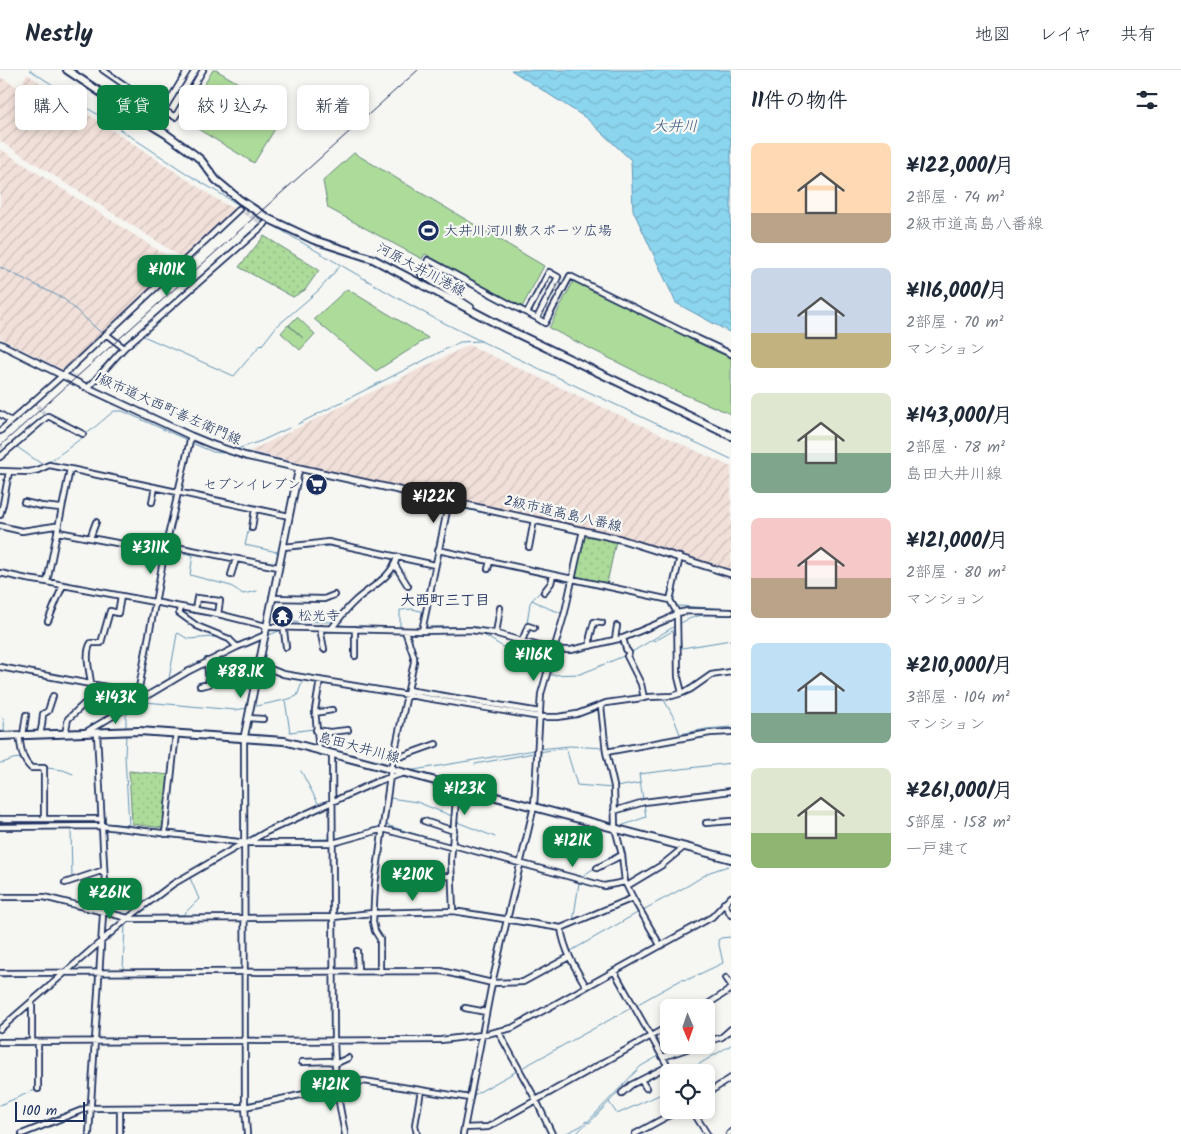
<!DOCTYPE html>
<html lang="ja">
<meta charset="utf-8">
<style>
:root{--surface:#fff;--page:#f6f6f7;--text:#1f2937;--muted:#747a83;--line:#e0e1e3;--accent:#0b8043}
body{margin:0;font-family:Kalam,"Klee One",sans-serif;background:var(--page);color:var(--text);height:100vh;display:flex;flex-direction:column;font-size:19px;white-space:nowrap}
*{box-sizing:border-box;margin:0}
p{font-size:16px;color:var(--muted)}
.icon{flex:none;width:28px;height:28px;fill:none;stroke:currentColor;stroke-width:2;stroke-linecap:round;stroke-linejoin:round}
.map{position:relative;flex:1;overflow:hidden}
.panel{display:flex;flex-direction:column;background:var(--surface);width:450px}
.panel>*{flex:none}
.banner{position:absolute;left:15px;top:15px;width:475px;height:45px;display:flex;gap:10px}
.needle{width:32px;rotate:178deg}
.fabs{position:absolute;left:660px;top:929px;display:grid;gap:10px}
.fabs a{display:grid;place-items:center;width:55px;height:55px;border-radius:8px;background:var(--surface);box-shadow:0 2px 8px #0003;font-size:25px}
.scale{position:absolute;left:15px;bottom:12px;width:70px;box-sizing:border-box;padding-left:5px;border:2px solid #1b2f5e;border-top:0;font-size:14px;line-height:18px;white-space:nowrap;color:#1b2f5e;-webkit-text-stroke:4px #f6f6f2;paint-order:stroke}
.price{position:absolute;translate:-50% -42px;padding:0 11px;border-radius:10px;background:var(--accent);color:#fff;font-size:16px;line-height:32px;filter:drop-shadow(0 1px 2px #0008)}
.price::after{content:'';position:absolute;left:50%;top:30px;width:15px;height:11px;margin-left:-8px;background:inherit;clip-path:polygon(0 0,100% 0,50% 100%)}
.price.selected{background:#222;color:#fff}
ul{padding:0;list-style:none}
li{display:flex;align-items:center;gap:15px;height:125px;padding:0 20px}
li span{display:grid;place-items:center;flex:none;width:140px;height:100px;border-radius:8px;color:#555}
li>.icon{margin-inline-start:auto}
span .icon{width:60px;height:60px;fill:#fffc;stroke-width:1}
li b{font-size:21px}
h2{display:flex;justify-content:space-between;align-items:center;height:60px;padding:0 20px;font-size:21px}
.tag{padding:0 18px;border-radius:8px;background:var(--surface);box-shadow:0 2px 8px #0003;font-size:18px;line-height:45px}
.tag.selected{background:var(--accent);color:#fff}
header{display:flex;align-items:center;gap:30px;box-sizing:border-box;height:70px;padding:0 25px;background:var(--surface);border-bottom:1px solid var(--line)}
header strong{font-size:24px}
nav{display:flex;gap:28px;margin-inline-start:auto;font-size:18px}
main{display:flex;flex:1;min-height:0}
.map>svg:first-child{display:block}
.industrial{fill:url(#industrial-furrows)}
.grass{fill:url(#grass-dots);stroke:#64857c}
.garden{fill:#addb9a;stroke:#64857c}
.water{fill:url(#water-waves);stroke:#5f93b4}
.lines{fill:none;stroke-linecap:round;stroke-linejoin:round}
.stream{stroke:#5f93b4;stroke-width:1}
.minor-tunnel{stroke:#caced4;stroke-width:4.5;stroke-dasharray:4.5 2;stroke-linecap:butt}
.minor-casing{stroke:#1b2f5e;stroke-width:8}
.tertiary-casing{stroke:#1b2f5e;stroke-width:9}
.secondary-casing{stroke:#1b2f5e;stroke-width:10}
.minor{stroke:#f6f6f2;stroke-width:4.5}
.tertiary{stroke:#f6f6f2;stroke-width:5.5}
.secondary{stroke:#f6f6f2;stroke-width:6}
.rail{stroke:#1b2f5e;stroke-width:1}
.labels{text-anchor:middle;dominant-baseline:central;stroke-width:4.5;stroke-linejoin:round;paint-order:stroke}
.poi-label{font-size:14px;fill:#1b2f5e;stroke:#f6f6f2;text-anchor:start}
.street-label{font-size:14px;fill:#1b2f5e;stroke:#f6f6f2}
.water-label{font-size:15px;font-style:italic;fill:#375882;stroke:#f6f6f2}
.neighbourhood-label{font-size:15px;font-weight:bold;fill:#1b2f5e;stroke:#f6f6f2}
</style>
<header>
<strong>Nestly</strong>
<nav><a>地図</a><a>レイヤ</a><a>共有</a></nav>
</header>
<main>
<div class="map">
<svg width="731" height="1064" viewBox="0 0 731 1064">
<defs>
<pattern id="industrial-furrows" width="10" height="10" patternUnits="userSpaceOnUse" patternTransform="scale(1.25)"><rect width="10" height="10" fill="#f1e0d9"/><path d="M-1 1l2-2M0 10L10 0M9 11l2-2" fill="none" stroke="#cec0bd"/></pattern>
<pattern id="grass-dots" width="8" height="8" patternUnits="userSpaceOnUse" patternTransform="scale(1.25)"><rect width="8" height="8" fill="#addb9a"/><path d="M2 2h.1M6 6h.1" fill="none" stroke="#94bc87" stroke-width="1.8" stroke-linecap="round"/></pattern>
<pattern id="water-waves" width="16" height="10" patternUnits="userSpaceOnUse" patternTransform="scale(1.25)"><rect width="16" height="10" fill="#8cd5ee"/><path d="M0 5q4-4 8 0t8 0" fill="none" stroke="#78b7ce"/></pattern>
</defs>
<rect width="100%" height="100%" fill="#f6f6f2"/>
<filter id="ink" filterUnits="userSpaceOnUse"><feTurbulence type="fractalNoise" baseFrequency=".02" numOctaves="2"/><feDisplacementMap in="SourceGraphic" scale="10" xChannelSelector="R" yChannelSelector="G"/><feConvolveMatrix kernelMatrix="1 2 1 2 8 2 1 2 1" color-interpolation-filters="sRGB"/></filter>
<g filter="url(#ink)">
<!-- industrial -->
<path class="industrial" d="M27 4 218 130 236 140 183 188 0 71V7L19 18Z
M0 79 178 193 67 296 61 299 0 268Z
M469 275 731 397V499L250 381Z"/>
<!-- grass -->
<path class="grass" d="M264 166 319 200 305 220 293 227 239 197Z
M584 464 616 471 607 513 576 507Z
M129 701 170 705 164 758 132 754Z"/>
<!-- garden -->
<path class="garden" d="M213 0H216L286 41 254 93 183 50Z
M354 83 544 196 522 237 425 184 422 189 328 138 323 111Z
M574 210 694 269 731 286V344L669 318 549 258Z
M347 219 428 268 376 301 314 249Z
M297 247 315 264 300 280 281 263 288 255 303 268 289 255Z"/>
<!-- water -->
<path class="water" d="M511 0H731V263L676 233 633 140 631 90 586 48Z"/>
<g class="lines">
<!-- stream -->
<path class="stream" d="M30 0 189 105 296 169 394 226 432 247 489 275 731 389
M0 197 64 229 108 269 114 273
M141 265 234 306 261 274 262 275 276 257 319 220 340 196
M123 274 136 263H137
M73 315 115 335
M49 343 70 354
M298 354 460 272 481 271
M194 374 213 382 223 383
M14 379 17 377 43 395
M237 379 261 371 289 358
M50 397 52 399 68 402
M0 399C10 399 21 401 31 399 51 396 97 355 114 341H122L127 343 187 370
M72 402 164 421
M182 425 208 431
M437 434 445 437
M449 437 450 436 543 455
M252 445 245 475 277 482 280 481
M0 459 21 464 36 461
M59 465 163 485
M443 479 450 438H449
M284 480 330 476 392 488 393 491 389 499 352 530 332 552
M442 483V484L488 494
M167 485 168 480 193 485 190 505 231 516 243 524 257 521
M492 494 555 508 568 512H578
M713 501 731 507
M550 508 546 516 532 530 550 539 562 543
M675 534 678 536 731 539
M271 554 289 551 332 552 334 553
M679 554C700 542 708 545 731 545
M338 555 400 558V540L412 539 425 542
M425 556V557H476L489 560
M680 559 681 577 682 578 731 570
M285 560H311
M345 561 354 562
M358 562 404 563
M408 563H416
M478 563 484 565 545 603
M267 566 281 560
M520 568 521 569 527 553 530 533 532 530
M653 570 655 571 676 559
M632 582 675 556
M0 594 89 611
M549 604 552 605 580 604 593 599 626 585
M305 606V605L406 622
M92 612 134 620
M163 612 169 609 177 564 178 563 188 569 214 567
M173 613 212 592 247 575
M646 624H651L654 625
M425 625 519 641
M662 629 664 630 673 646 680 664 706 659 731 657
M285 630 290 662 314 659
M614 630 642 625
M252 637 289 629 297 626 303 610
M583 644 596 639
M0 645C6 649 4 656 4 662
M544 649H553
M562 649 575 647
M98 658 161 620
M126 659V645L130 642 145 632 235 640 248 638
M692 664 710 661 731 659
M539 679 570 676 604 678
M538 682 566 678 577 715 612 718
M0 693C8 693 13 686 22 689
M475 694 534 683
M47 698 63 700 73 704
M301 701 319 735
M408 701 535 680
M374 710 394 704
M616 717 640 713
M390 728 417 732 452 746
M333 729 366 714
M643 730 639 704 731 693
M457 752 495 767
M0 753H100
M104 753 129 755 125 686 126 663
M386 755 451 775
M619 755 621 756 646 747 644 734
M130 756 163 760
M71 759 72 809
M167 760 243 769
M613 761 616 771
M334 769 381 756
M245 770 259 762 330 731
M257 770 330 769
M457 778 518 795
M599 794 619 782
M522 796 577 811 578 810
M581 807 596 797
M0 824H44L101 838
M142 835 170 813
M105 839 130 845
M643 840 689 815 710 802 728 796
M134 846 183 845 199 829 190 808 230 784
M375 846 452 844 559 861 560 860
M268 850H332
M336 850 371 846
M573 852 579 813 605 818 620 815
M103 867 123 850
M569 882 639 842
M123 900 125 854 129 852 179 851
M63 901 100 869
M246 904H332
M336 904H442
M66 905H97
M101 905 242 904
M0 907 57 905
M468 909 490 915
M499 915H524L569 890
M636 935 681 910 689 909 723 893 718 870 721 868 731 867
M0 955 58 905
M718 966 731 956
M663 984 690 975
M520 999 633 937
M686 1002 731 975
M618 1022 609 1032 617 1044 659 1025 669 1012
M472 1026 517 1001
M246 1033 362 1009 468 1025
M0 1035 35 1020
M92 1037 94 1035 242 1034
M31 1064 87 1041 89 1040
M565 1064 581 1056 586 1051 589 1053 609 1032
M576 1064 641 996 659 986"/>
<!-- minor-tunnel -->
<path class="minor-tunnel" d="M239 139 265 154
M33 331 47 347
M0 375 2 378"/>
<defs>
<path id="minor" d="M103 0 142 27 175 47 203 0
M163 41 188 0
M471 237 421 204 428 190C464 209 500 230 537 248L558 207 549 202 527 243
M537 248 545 253 570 206 690 265 731 284
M106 264 124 278
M88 318 124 278 265 154
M0 344 11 351
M0 361 63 305 239 139
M0 387 48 346 83 364
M0 401 29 402 38 400 49 395 70 399
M24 432 41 436 61 438
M152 432 155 417
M0 445 3 434 9 402
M0 456 22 461 55 456 58 457
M252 458 255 439
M58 462 165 482
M90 468 96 452
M166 475 278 497
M283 477 313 474 328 472 435 495
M529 477 534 450
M438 480 670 530
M680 487 670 530 677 543 678 607 682 623
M395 495 408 516
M488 499 490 491
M0 503 27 509 47 512 218 544 270 557 422 561 470 560 494 563 553 580H571L623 568 666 550 677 543 688 541 731 542
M231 505 236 489
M47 512 70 399 289 446
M544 522 551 513 553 505
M272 528 324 529 334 525
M180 537 179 543 197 556 229 569 237 577
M195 540 197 528 220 531 218 544
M48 551 63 515
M284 557V561L286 577
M321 558V564L324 579
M332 558C339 549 346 539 355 531 370 517 392 508 397 487
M355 559V586
M422 561 449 431
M496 564 500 538
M623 568 626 579 629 583 627 586 641 614 644 628
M615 569 617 556
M522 571 528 556 534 558
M590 576V567L594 552 602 553
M258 594 283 604 540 647H558L577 644 606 633 649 627 672 626 682 623 691 619 711 605 731 602
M0 597 138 623
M91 614C90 602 84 584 91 573H101L110 541 118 543 121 526
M200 616 209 614 207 591
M408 620 540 642
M138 631V623L166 475 191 366
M601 636 606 682 614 716 615 758 622 785 625 812 633 828 660 875
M315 643 332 640
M248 648 263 649
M316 660 330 662 348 660
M86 662 187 602 237 577 265 565
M40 664 42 655 43 644 48 641 53 626
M65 664 68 649 84 634
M19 665C21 677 21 689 31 698H44V749
M23 665 26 645
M244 668 245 1037 247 1064
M319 680 315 640 320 610
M606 682 710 663 731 662
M332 684 334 971 336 1016 345 1064
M394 689 436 674
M614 741 644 732 731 721
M0 749H102
M424 751 454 761
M706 753 731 751
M0 757 102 756 247 773H333L383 759 450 777 453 775 604 816 625 812
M165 764 176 663
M249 772 266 762 376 712 404 703
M597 798 622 785
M430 807 452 806
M65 813 104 800
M627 816 662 795 684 777
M0 827H44L132 849 244 848 333 847 373 843 453 841 561 858 633 828
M724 833 731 845
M453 841 451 791 457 717
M561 858C564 880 575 898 586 916
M357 881 358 901
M380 901V869L375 861 373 852 375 814 391 699 414 592V587L405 561
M614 901 671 1002
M0 903 441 901 492 913 523 912 569 887
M726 908 731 915
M32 932V972
M465 938 486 942
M702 938 731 919
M0 959 128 848 173 814 242 774
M498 961 536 1030 552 1064
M0 972 441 970 482 965 512 958 712 847 731 827
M38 972V1019
M706 972 722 967 731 959
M663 987 698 975
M302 992 329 991 337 993 348 988
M641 1010 646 1018
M622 1023 631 1015 668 996
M706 1024 731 1008
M692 1040 707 1064
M464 1058 488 1057 669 956
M22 1064 87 1038 245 1037 364 1011 470 1028
M89 1064 105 813 97 663
M120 1064V1038
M417 1064 415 1055 421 1020
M463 1064 492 913 534 736 541 624 565 542 583 460
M635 1064 679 1040
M729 1064 731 1062"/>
<path id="tertiary" d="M0 274 88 318 191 366 213 375 246 386 299 398 620 469 731 504
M244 668 299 398"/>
<path id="secondary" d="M67 0 133 44 166 64 195 85 201 90 216 110 240 130 269 149 314 170 373 189 503 257 731 366
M0 666 139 661 284 671 731 789"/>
</defs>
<!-- minor casing -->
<use href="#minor" class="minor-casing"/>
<!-- tertiary casing -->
<use href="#tertiary" class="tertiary-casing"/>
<!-- secondary casing -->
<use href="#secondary" class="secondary-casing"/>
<!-- minor -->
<use href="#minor" class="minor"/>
<!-- tertiary -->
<use href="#tertiary" class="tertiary"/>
<!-- secondary -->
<use href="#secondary" class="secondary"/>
<!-- rail -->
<path class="rail" d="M0 376 418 0"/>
</g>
</g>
<!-- icons -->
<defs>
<symbol id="stadium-disc" viewBox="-11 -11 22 22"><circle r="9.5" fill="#1b2f5e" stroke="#f6f6f2"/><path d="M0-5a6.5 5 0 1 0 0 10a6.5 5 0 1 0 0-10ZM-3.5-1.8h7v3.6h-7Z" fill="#fff"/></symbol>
<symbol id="supermarket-disc" viewBox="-11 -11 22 22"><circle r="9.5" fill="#1b2f5e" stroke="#f6f6f2"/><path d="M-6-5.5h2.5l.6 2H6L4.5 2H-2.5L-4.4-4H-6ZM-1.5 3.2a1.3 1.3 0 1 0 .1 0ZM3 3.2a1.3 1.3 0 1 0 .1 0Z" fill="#fff"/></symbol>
<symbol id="temple-disc" viewBox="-11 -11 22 22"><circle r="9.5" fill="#1b2f5e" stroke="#f6f6f2"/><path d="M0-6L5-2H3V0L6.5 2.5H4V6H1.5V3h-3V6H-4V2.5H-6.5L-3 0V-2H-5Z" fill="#fff"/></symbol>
</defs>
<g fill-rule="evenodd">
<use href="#stadium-disc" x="416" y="148" width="25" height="25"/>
<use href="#supermarket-disc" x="304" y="402" width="25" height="25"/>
<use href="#temple-disc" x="270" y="534" width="25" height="25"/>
</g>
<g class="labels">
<!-- poi labels -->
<g class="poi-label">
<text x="444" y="161">大井川河川敷スポーツ広場</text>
<text x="301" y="415" text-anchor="end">セブンイレブン</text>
<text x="298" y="546">松光寺</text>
</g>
<!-- street labels -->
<g class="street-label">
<text transform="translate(421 200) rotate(28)">河原大井川港線</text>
<text transform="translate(168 339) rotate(24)">1級市道大西町善左衛門線</text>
<text transform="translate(563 444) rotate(13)">2級市道高島八番線</text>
<text transform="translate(359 678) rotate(15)">島田大井川線</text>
</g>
<!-- water labels -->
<g class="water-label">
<text x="675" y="57">大井川</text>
</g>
<!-- neighbourhood labels -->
<g class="neighbourhood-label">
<text x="445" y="531">大西町三丁目</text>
</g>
</g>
</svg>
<div class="fabs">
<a><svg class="needle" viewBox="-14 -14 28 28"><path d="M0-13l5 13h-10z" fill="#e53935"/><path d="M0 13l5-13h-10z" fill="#747a83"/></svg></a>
<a><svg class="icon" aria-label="locate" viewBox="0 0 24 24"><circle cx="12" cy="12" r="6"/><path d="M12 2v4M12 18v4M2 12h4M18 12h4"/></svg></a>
</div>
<div class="scale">100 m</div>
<b class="price" style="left:167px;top:227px">¥101K</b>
<b class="price selected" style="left:434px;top:454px">¥122K</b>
<b class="price" style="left:151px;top:505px">¥311K</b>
<b class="price" style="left:534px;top:612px">¥116K</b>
<b class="price" style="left:241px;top:629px">¥88.1K</b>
<b class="price" style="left:116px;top:655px">¥143K</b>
<b class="price" style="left:465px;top:746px">¥123K</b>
<b class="price" style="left:573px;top:798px">¥121K</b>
<b class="price" style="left:413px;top:832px">¥210K</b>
<b class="price" style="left:110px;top:850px">¥261K</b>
<b class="price" style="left:331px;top:1042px">¥121K</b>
<div class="banner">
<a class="tag">購入</a>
<a class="tag selected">賃貸</a>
<a class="tag">絞り込み</a>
<a class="tag">新着</a>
</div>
</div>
<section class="panel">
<h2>11件の物件<svg class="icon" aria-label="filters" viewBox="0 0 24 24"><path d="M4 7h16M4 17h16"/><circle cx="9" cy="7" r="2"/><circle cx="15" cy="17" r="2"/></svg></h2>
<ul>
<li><span style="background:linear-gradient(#ffd9b3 70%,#b9a48a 0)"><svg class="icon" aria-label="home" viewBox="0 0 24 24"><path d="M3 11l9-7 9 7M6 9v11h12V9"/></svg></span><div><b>¥122,000/月</b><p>2部屋 · 74 m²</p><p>2級市道高島八番線</p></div></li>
<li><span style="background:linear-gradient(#c9d6e8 65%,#c2b280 0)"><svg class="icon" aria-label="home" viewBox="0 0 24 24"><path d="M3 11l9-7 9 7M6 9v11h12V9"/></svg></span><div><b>¥116,000/月</b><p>2部屋 · 70 m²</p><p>マンション</p></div></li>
<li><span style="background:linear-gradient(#dfe7d0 60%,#7fa58c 0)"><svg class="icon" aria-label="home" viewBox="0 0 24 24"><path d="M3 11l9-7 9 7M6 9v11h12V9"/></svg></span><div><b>¥143,000/月</b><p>2部屋 · 78 m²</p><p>島田大井川線</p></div></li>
<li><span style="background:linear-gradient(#f6c9c9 60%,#b9a48a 0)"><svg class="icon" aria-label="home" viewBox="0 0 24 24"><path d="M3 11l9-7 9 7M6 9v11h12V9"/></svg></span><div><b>¥121,000/月</b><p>2部屋 · 80 m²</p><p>マンション</p></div></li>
<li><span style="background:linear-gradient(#bfe0f5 70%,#7fa58c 0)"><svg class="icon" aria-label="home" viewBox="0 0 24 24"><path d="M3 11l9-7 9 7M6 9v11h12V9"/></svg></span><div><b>¥210,000/月</b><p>3部屋 · 104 m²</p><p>マンション</p></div></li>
<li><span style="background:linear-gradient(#dfe7d0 65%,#8fb573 0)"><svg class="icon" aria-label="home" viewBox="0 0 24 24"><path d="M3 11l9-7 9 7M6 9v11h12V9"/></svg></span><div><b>¥261,000/月</b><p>5部屋 · 158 m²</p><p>一戸建て</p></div></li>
</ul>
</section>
</main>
